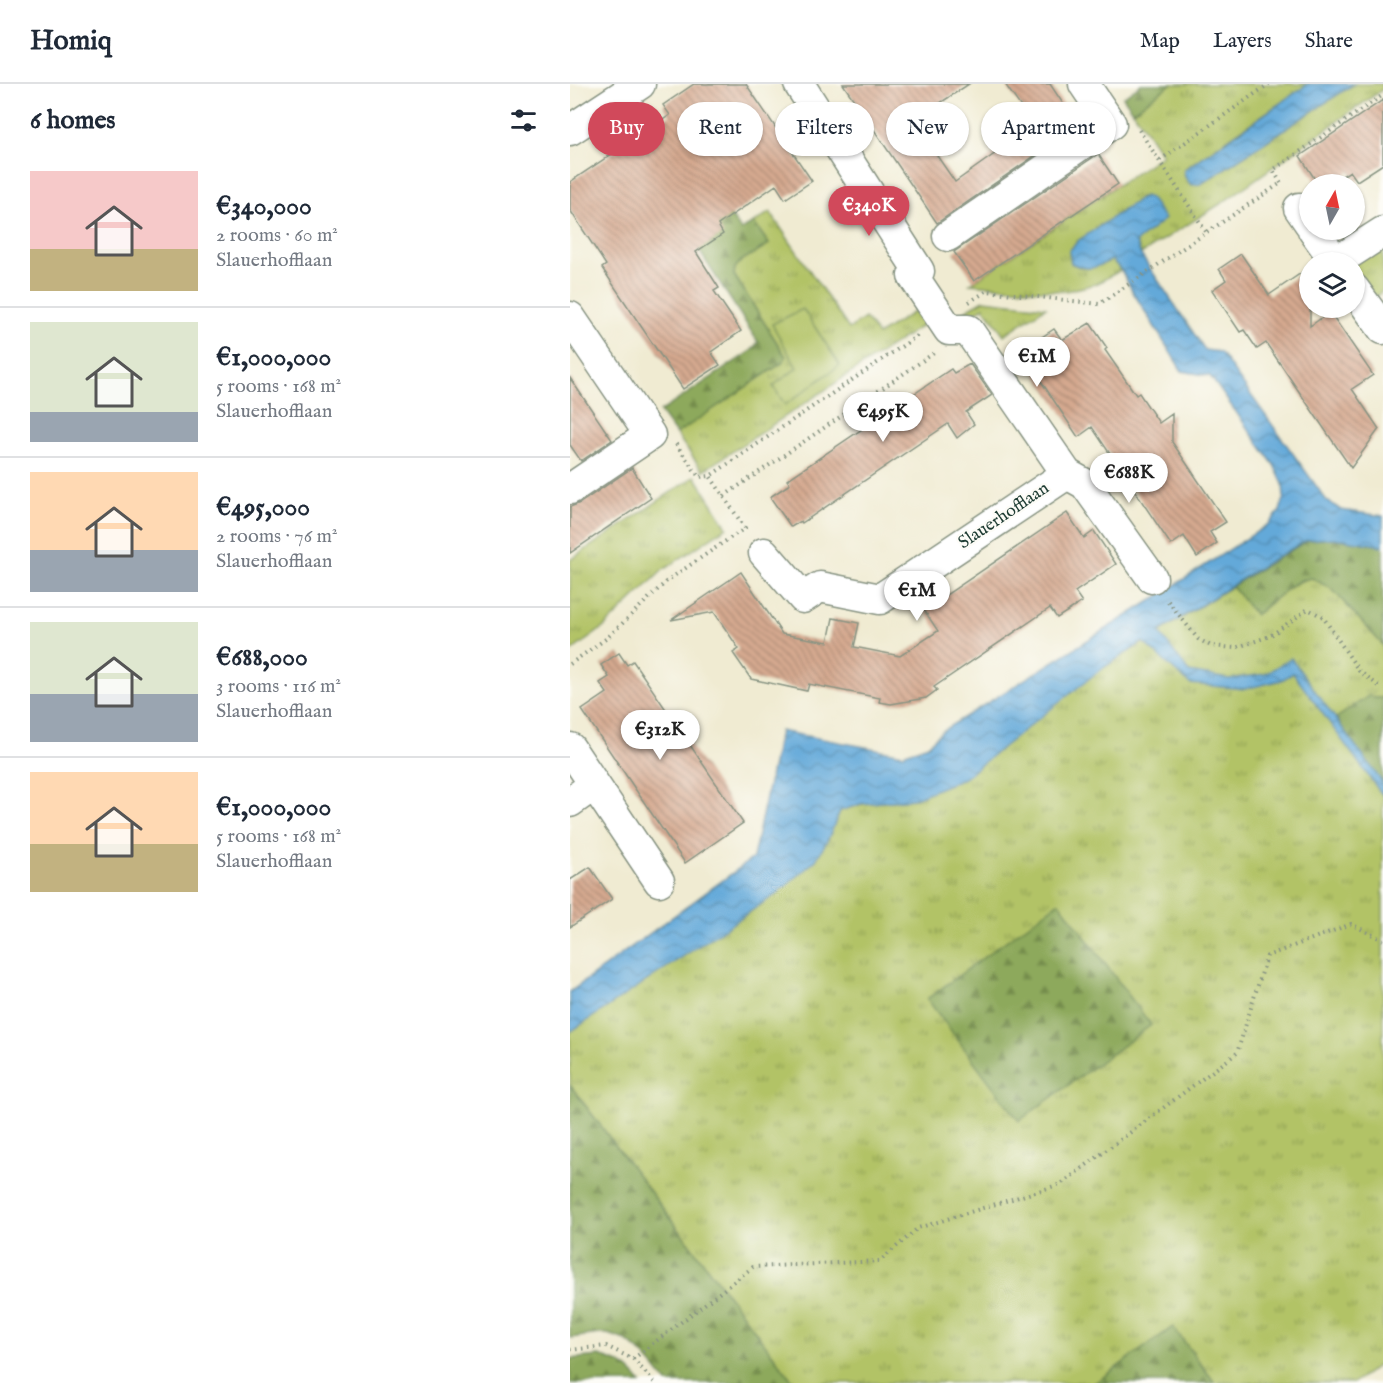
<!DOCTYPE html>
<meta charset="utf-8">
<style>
:root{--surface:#fff;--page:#f6f6f7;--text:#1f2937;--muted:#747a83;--line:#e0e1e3;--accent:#d1495b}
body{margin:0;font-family:"IM FELL English",serif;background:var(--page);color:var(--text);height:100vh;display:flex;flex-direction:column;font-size:22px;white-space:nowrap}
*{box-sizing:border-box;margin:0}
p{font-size:20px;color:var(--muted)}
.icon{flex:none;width:33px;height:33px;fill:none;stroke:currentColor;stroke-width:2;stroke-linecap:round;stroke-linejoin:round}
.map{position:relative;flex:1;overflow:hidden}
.drawer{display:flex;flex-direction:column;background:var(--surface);width:570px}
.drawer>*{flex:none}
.guide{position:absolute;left:18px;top:18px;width:570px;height:54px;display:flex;gap:12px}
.needle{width:39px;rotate:9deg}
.fabs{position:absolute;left:729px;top:90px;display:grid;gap:12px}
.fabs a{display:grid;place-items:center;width:66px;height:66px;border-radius:50%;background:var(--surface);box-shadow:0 2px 4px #0004;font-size:30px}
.price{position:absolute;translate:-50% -51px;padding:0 14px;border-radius:21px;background:#fff;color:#222;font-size:20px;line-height:39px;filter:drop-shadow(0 2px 3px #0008)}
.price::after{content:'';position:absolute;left:50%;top:36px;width:18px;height:14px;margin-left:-9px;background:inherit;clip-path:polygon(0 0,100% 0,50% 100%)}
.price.selected{background:var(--accent);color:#fff}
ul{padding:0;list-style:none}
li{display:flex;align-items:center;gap:18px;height:150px;padding:0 30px}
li+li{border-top:2px solid var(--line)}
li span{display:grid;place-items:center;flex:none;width:168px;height:120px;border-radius:0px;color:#555}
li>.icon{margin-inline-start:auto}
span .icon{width:72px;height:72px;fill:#fffc;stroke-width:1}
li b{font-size:26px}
h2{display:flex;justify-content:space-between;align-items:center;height:72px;padding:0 30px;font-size:26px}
.pill{padding:0 21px;border-radius:27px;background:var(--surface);box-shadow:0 2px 4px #0004;font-size:21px;line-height:54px}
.pill.selected{background:var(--accent);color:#fff}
header{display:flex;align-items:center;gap:36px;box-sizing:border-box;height:84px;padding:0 30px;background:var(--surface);border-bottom:2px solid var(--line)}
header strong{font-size:28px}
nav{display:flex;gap:33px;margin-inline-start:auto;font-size:21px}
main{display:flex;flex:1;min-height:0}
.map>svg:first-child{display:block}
.grass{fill:url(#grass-tufts);stroke:#68804d;stroke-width:1.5}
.forest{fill:url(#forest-firs);stroke:#567348;stroke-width:1.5}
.green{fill:#b2c366;stroke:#68804d;stroke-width:1.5}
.water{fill:url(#water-waves);stroke:#417386;stroke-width:1.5}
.building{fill:url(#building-back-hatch)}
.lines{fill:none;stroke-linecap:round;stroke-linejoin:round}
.street-casing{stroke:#889483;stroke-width:33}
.path{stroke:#889483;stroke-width:4;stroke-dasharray:1.5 4.5;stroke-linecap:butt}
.street{stroke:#fff;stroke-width:30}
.labels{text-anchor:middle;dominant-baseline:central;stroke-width:4.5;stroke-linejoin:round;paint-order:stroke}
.street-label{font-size:18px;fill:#1f3d34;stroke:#fdfcf7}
</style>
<header>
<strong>Homiq</strong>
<nav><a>Map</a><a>Layers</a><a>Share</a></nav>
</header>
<main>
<section class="drawer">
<h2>6 homes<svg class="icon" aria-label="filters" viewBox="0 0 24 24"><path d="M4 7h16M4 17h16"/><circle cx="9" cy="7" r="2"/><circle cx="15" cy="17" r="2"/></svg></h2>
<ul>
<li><span style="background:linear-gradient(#f6c9c9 65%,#c2b280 0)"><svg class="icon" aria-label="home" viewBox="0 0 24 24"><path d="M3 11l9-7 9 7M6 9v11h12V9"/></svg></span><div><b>€340,000</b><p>2 rooms · 60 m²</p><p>Slauerhofflaan</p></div></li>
<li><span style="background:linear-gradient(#dfe7d0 75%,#9aa5b1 0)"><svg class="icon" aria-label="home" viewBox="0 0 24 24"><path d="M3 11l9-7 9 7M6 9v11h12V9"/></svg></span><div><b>€1,000,000</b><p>5 rooms · 168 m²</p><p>Slauerhofflaan</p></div></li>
<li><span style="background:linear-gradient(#ffd9b3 65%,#9aa5b1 0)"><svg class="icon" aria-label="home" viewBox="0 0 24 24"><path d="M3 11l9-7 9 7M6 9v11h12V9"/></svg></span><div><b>€495,000</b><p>2 rooms · 76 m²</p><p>Slauerhofflaan</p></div></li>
<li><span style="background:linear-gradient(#dfe7d0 60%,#9aa5b1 0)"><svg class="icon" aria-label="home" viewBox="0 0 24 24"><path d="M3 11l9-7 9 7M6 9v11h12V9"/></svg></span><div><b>€688,000</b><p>3 rooms · 116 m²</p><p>Slauerhofflaan</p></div></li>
<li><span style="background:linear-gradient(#ffd9b3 60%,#c2b280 0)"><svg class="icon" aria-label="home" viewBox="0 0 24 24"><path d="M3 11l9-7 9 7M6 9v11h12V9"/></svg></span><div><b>€1,000,000</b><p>5 rooms · 168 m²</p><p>Slauerhofflaan</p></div></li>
</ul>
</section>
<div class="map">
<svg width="813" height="1299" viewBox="0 0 813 1299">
<defs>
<pattern id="grass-tufts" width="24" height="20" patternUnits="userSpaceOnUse" patternTransform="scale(1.5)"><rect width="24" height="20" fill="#b2c366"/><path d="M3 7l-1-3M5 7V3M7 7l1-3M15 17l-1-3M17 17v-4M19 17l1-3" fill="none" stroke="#90a055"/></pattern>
<pattern id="forest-firs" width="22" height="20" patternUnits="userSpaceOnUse" patternTransform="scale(1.5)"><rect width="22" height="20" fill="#8da95b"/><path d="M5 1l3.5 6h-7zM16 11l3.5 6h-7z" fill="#738b4c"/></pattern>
<pattern id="water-waves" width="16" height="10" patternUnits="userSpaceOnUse" patternTransform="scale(1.5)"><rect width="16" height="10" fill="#63a9d9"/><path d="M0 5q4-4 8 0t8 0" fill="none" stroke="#518bb1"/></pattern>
<pattern id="building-back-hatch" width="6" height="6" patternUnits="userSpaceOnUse" patternTransform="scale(1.5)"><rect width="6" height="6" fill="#d5a98f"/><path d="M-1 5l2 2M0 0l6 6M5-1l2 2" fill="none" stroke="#ac8b76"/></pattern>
</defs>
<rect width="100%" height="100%" fill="#fdfcf7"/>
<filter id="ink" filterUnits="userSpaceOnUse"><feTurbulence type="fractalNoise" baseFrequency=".0167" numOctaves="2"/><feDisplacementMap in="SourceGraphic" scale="12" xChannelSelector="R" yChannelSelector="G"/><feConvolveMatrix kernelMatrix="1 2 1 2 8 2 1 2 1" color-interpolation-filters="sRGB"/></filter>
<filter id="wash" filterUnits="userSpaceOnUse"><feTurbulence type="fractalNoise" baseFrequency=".008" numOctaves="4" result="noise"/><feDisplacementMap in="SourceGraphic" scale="24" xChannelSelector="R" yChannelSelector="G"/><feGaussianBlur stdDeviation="1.35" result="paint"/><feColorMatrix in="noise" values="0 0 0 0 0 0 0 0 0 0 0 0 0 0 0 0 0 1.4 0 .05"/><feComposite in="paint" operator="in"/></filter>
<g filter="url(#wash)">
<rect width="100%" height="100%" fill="#f0ebd2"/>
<!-- grass -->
<path class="grass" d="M601 0H738L614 85 631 100 784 0H813V5L652 119 571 170 566 157 574 112 509 156 499 167 501 179C519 188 524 184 542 176L551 186 526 200 496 207 464 206 400 200 592 71 563 27Z
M200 128 279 245 295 234 308 251 356 220 365 233 133 387 106 350 212 279 216 273 164 191 165 184 171 177 199 160 184 139Z
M813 161V207L803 215 785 188 784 178Z
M414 216 476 223 434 251 414 223 402 230 395 227Z
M125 392 157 443 93 486 33 544 0 568V476Z
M742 494 762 505 813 561V614H804L813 700V1278L783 1299H645L603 1243 525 1299H224L0 1001V948L208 809 259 753 270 727 291 720 343 715 530 586 662 502 685 531C704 518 719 498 742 494Z"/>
<!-- forest -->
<path class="forest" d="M571 0H601L563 27 553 13Z
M148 113 171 146 184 139 199 160 171 177 165 184 164 191 216 273 212 279 106 350 90 328 182 266 188 258 110 137Z
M764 454 813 462V561L762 505 742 494 731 496 722 501 685 531 662 502 738 456Z
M800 611 804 614H813V700L765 635Z
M489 818 581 941 449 1037 357 915Z
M0 1001 224 1299H97C80 1279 65 1255 37 1250 26 1249 12 1253 0 1254Z
M603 1243 645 1299H525Z
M29 1272C49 1278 58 1282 71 1299H0V1275Z"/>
<!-- green -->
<path class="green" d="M233 225 270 281 215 321 203 302 227 284 202 240Z"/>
<!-- water -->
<path class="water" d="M738 0H784L631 100 621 101 615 93 614 86Z
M574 112 580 114 595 135 566 158 571 171 635 266 650 268 757 417 771 426 813 432V462L764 454 737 456 700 477 589 548 619 588 659 595 695 590 721 574 813 699V712L723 589 712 596 675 605 620 600 573 558 530 586 394 694 343 715 291 720 270 727 259 753 246 776 208 809 0 948V908L183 774 210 647 333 670 358 661 372 647 579 518 699 440 710 427 714 414 713 400 704 381 640 292 612 287 563 208 551 186 542 176C524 184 519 188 501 179L499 167 509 156Z"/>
<g id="blocks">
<!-- building -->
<path class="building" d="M124 0H176L242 97 215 115 206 101 148 141 153 150 126 168 149 204 144 207 171 247 141 268 150 281 113 305 32 184 36 181 0 126V98L100 31 93 21Z
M273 0H399L343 37 385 98 464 42 435 0H480L508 42 367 139Z
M813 16V80L787 97 780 87 760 100H748L730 72Z
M528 70 548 100 404 197 384 168Z
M671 170 699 211 740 183V242L760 228 803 291 782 305 809 345 781 384 696 259 687 265 674 246 670 248 642 206 656 196 649 185Z
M520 239 537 264 535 266 566 311 569 309 589 339 602 330V358L656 438 640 448 647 459 627 473 614 452 601 461 522 343 508 353 451 267 484 245 492 256Z
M400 280 422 311 396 328 404 340 387 354 378 340 232 439 231 437 221 443 200 413 220 400 217 396 381 285 384 289Z
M0 294 42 356 11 377 0 361Z
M62 384 81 414 0 469V423L10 419Z
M497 429 514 454 524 447 546 480 505 508 512 518 487 534 480 524 364 603 367 606 356 614 321 620 309 618 310 614 239 600 237 607 181 595 163 569 169 565 144 528 101 536 171 488 212 550 258 558 263 534 289 539 284 563 330 572 368 547 354 526Z
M49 569 57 581 63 577 173 739 115 779 12 626 37 609 30 599 39 593 31 581Z
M20 783 42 815 0 843V796Z"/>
</g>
</g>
<g filter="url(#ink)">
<use href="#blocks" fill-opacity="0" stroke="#889483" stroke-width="1.5"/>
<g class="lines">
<defs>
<path id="street" d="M229 0 349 187 343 192 379 246H398L497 390 515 400 582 494
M0 46 70 0
M729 124 740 140
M743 146 766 178
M378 152 541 40 514 0
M766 178 813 148
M784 205 813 245
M0 233 80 351 0 405
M194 469 233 514 250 503 310 515 497 390
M0 664 89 797
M0 718 24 701"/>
</defs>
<!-- street casing -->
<use href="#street" class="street-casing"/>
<!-- path -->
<path class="path" d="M569 46 637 149
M590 76 699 0
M711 99 703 86 813 11
M399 218 417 207 529 220 711 99
M106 360 129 393 140 392 350 250
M154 412 364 269
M598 517 628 555 641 562 665 564 700 552 738 525 753 533 789 587 809 602 813 601
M0 580 37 554 98 496 175 444 140 392
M0 1266 36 1262 63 1275 85 1299
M63 1275 183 1183 310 1177 348 1144 491 1100 667 969 697 872 781 840 813 856"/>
<!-- street -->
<use href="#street" class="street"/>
</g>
</g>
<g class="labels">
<!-- street labels -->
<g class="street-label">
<text transform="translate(434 432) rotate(-34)">Slauerhofflaan</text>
</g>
</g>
</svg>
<div class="fabs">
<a><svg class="needle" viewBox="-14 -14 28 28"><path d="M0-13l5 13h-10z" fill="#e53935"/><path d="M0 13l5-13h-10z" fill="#747a83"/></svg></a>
<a><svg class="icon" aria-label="layers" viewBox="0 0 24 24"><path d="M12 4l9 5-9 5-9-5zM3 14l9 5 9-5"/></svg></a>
</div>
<b class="price selected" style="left:299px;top:153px">€340K</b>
<b class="price" style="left:467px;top:304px">€1M</b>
<b class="price" style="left:313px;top:359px">€495K</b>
<b class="price" style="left:559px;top:420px">€688K</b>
<b class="price" style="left:347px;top:538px">€1M</b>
<b class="price" style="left:90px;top:677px">€312K</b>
<div class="guide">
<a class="pill selected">Buy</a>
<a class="pill">Rent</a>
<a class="pill">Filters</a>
<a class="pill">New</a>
<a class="pill">Apartment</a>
</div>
</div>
</main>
